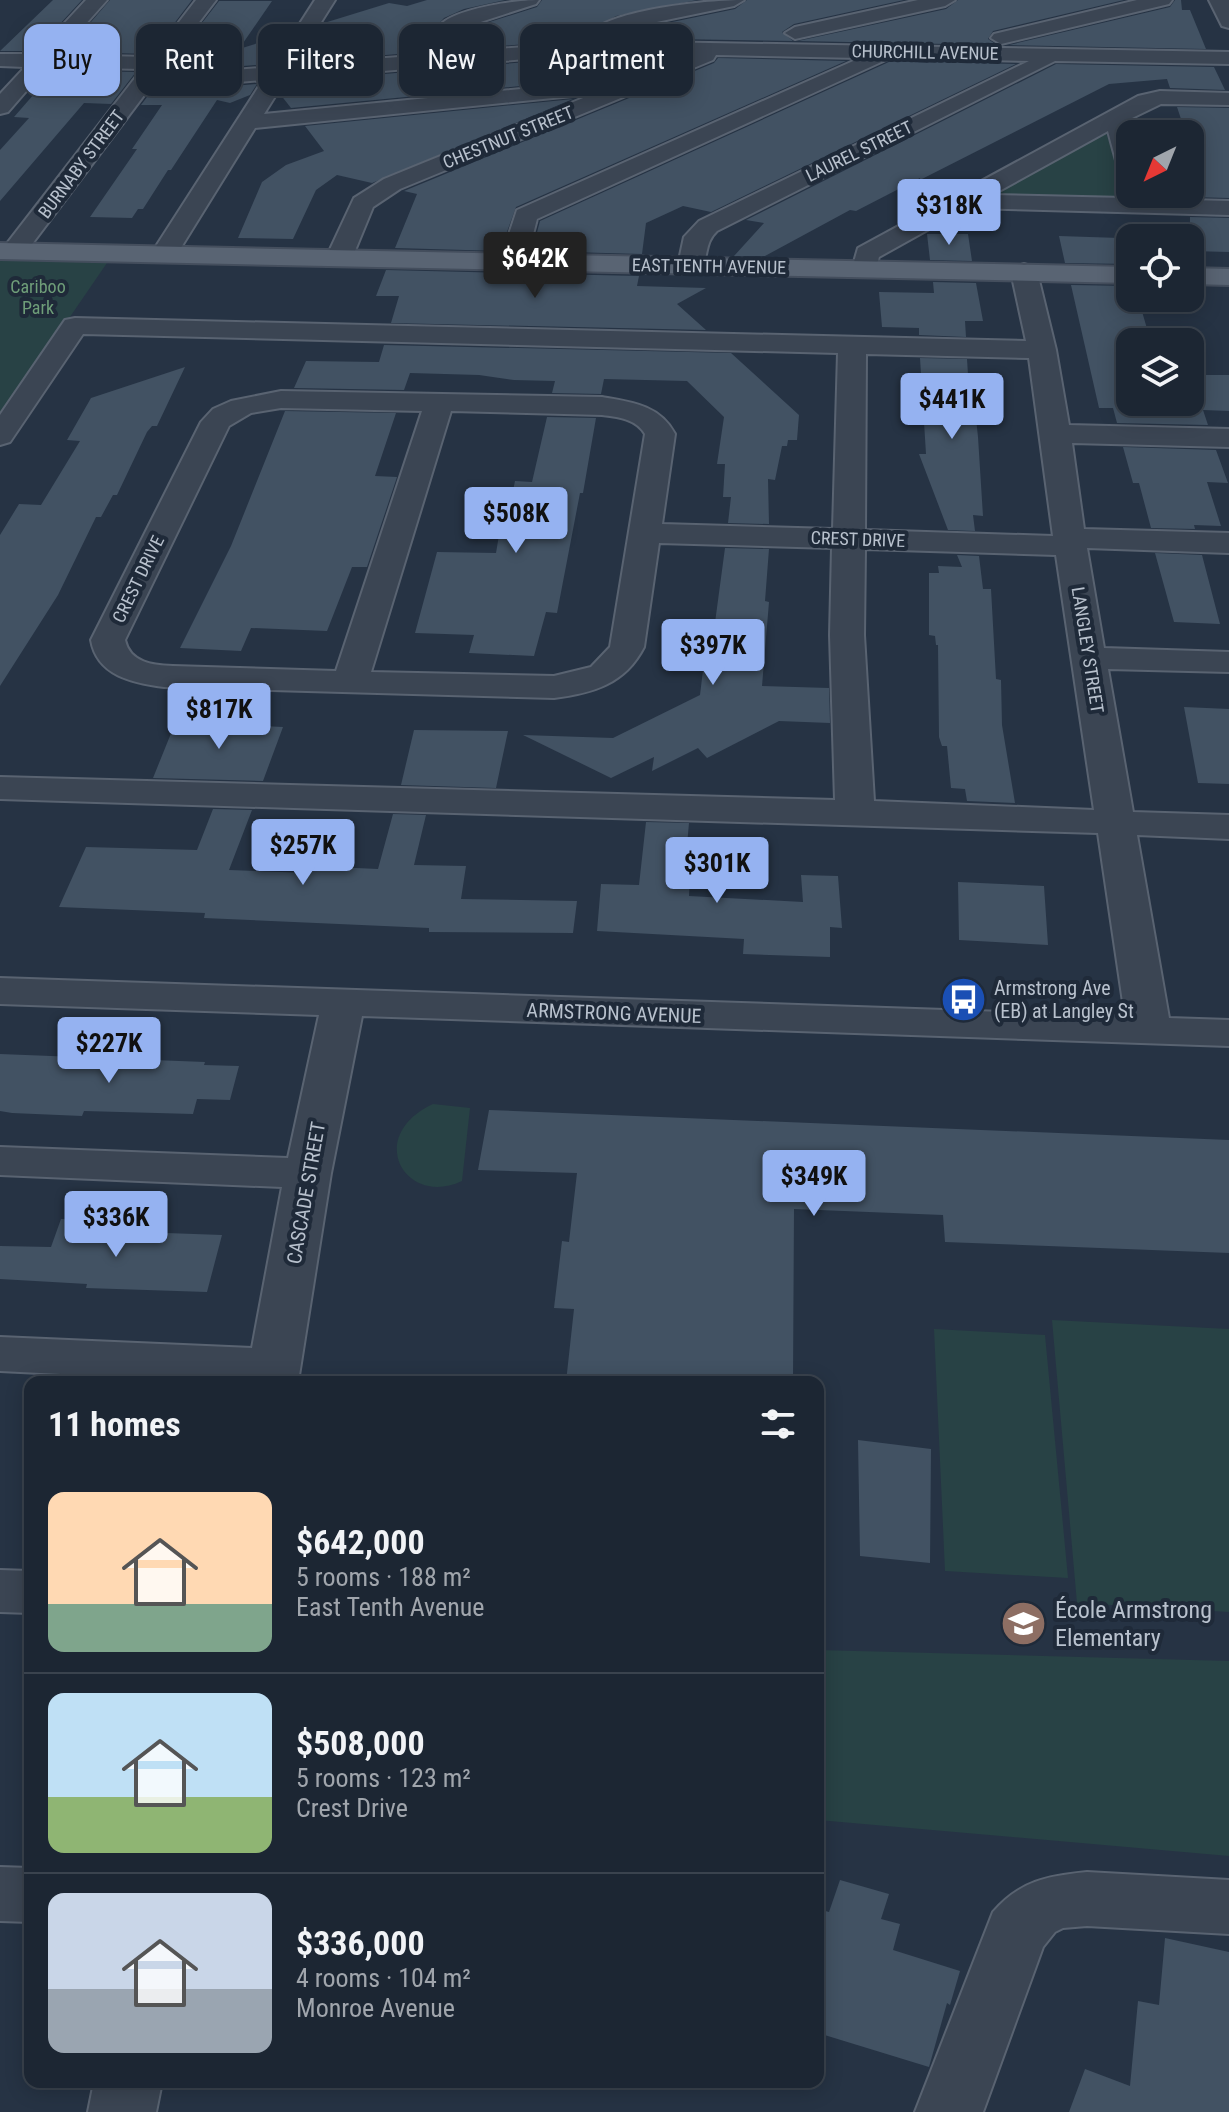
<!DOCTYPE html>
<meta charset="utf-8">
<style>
:root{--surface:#1c2633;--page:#252e3b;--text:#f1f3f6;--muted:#a0a5ac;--line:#3a434e;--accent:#95b2f1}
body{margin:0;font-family:"Roboto Condensed",sans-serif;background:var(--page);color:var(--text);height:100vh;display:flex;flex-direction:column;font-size:30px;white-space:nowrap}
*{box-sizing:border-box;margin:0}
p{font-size:26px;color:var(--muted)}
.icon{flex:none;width:44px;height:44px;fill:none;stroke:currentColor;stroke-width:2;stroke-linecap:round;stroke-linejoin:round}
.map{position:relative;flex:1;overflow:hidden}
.details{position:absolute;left:24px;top:1376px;width:800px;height:712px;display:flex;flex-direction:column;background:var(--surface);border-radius:16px;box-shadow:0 4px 20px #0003,0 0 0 2px var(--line)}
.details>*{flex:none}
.guide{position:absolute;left:24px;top:24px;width:800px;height:72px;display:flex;gap:16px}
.needle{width:52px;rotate:223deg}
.buttons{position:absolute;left:1116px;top:120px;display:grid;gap:16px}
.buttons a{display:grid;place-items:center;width:88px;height:88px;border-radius:16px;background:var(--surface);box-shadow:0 4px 20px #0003,0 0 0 2px var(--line);font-size:40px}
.price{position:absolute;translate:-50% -68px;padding:0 18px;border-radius:8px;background:var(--accent);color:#111;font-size:26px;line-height:52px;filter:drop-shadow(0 2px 4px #0008)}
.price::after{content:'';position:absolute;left:50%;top:48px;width:24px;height:18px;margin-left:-12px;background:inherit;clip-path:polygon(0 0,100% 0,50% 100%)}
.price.active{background:#222;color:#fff}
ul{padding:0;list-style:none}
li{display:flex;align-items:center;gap:24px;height:200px;padding:0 24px}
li+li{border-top:2px solid var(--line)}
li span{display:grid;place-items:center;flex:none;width:224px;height:160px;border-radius:16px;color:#555}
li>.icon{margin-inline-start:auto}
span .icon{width:96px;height:96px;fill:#fffc;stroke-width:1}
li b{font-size:34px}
h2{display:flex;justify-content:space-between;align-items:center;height:96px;padding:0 24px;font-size:34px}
.pill{padding:0 28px;border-radius:16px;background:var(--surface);box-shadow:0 4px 20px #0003,0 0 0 2px var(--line);font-size:28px;line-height:72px}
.pill.active{background:var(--accent);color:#111}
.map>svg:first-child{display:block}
.green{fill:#284245}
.building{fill:#425263}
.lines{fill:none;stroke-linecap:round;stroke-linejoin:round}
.minor-casing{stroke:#596371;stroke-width:4}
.major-casing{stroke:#444e5d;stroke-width:4}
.minor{fill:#3b4553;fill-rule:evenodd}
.major{fill:#596473;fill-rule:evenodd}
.labels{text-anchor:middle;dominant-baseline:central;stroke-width:8;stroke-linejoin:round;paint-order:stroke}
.far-street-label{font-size:18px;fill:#b8c1cd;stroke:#1f2a39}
.far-park-label{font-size:18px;fill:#6f9e79;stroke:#1f2a39}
.poi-label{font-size:20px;fill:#b8c1cd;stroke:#1f2a39;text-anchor:start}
.street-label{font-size:20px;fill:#b8c1cd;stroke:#1f2a39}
.near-poi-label{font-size:24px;fill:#b8c1cd;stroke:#1f2a39;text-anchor:start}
</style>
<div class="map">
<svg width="1229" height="2112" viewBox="0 0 1229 2112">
<rect width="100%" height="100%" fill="#263344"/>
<!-- green -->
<path class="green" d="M1105 130 1129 198 1122 201 990 196V193Z
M0 257 109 260 0 419Z
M433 1104 470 1108 462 1181C405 1208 364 1136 433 1104Z
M1052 1320 1229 1329V1612L1077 1603Z
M934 1329 1045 1335 1068 1578 945 1571Z
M818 1650 1229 1661V1856L818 1820Z"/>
<!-- building -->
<path class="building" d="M53 0H82L35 51H0Z
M110 0H192L151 54 65 52Z
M427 0H505L464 9 444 18 432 31 423 52 300 62 324 23 389 3 407 6Z
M542 0H697L616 16 586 33 588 39 452 50 461 31 537 7Z
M747 0H904L794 24 782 32 793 41 610 38 619 33 735 9Z
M958 0H1124L993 31 988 39 997 45 798 41 946 9Z
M1175 0H1181L1182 10H1190L1206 49 1009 45 1170 7Z
M219 1H272L239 49 290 33 270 64 164 72Z
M599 56 676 58 604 87 603 81 593 79 291 108 280 94 288 82Z
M718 58 846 61 516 207 500 251 395 248 417 194 404 191 714 63Z
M891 61 1016 64 711 212 683 206 646 223 642 254 532 251 540 221Z
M1056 64 1214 67 1225 90 1170 88 1167 79 1109 84 920 180V178L856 211 850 210 765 256H734L764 223 746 220Z
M55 70 136 72 111 104 84 103 0 201V150L29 118 14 117Z
M257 84 250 95 230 103 217 100 171 170H168L143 209H138L132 218 90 217 137 149H132L162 105H141L150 93Z
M573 99 372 183 337 175 316 190 293 239 238 238 262 182 286 165 324 151 305 126Z
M1177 107 1229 108V198L1190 197V134H1186Z
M1190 217 1229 218V252L1190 251Z
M927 234H968L972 261 930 260Z
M1059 236 1120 238 1128 264 1065 263Z
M386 270 639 276 637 286 706 288 677 304 706 330 391 323 399 296H376Z
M933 282 976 283 983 321H965L966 337 919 335V328L882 327 879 292 934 293Z
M1071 285 1130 286V298H1138L1151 342H1130V402H1190V375H1229V411L1203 410 1208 425 1117 423 1113 408H1099Z
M384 345 731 353 799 415 797 440H788L787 446H782L775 480 768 479 769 524 728 523 731 497H723L725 464H717L724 417 687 381 604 379 601 394 552 393 555 381 514 380 479 375 410 373 404 390 294 388 306 361 379 362Z
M920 358 967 359 969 390H973L978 437 983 516 973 515 975 531 948 530 919 454H926Z
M185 367 157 426H152L147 432 117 495H113L101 517H96L58 595 0 686V535L19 504 41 505 80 441 67 440 91 398Z
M285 411 396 413 375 476 397 477 367 567H352L327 631 251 628 241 651 180 648 231 546Z
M547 417 596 418 583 493H580L557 613 546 612 534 656 469 653 474 635 415 633 437 552 496 553 499 535H504L515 481 532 482Z
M1123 447 1216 450 1228 483 1207 482 1221 526 1194 525 1195 529 1151 528 1139 483H1133Z
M725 548 769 549 765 601 769 602 762 686 829 688 830 723 779 721 707 758 698 748 652 771 654 757 611 778 523 735 613 738 700 695 706 645H712Z
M1155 553 1202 555 1220 624 1174 622Z
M957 555 979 556 983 589H991L996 679 1001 680 1002 725 1015 803 967 801 965 789 951 788 947 746H942L939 737 938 645H936L935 636 929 635V573H939L938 566 962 567Z
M1184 707 1229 709V784L1198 783Z
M176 721 263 722 262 726 283 727 263 781 153 778Z
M414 730 508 731 496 788 401 785Z
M213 809 252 810 229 870 310 873 312 866 378 869 393 814 426 815 414 865 466 866 461 899 577 901 573 933 429 932V928L204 918 205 913 59 907 86 847 197 850Z
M646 822 689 823 684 878H690L689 896 803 902 801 875 838 876 842 928 830 927V957L743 954 744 939 597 931 601 884 639 885Z
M958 882 1044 886 1048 945 959 940Z
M0 1054 205 1062 204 1065 239 1066 230 1100 197 1099 193 1114 84 1111 82 1116 12 1113 0 1111Z
M489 1110 1229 1140V1253L945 1242 943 1215 794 1209 793 1382H566L574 1309 554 1308 562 1241 569 1242 577 1173 478 1170Z
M61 1219 114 1221 111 1231 222 1235 207 1292 86 1288 87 1284 0 1279V1246L51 1247Z
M858 1440 931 1449 930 1563 860 1556Z
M840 1880 889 1894 881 1919 900 1924 893 1950 960 1971 950 2005 947 2003 929 2067 818 2033V1909L829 1912Z
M1165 1938 1229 1952V2112H1069L1085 2069 1130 2086 1138 2001 1159 2005Z"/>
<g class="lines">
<defs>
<path id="minor" d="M86 0H107L58 55 152 57 196 0H216L158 76 272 67 315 0H335L294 65 425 55C430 44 434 28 445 21 464 8 515 0 539 0L536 4 459 29 447 53 598 41 588 35C609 9 710 0 744 0L734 6 618 30 599 41 1229 52V64L1055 61 717 231C704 243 709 257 700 270H682L678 265 684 237 699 221 1029 61 890 58 537 219 526 261 522 266H504L500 261 517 210 860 58 716 55 713 60 400 189 373 207 352 258 348 263H330L326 258 354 198 384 179 593 94 255 128 177 254 173 259H155L151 254 263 80 148 90 23 256H5L1 251 5 246 142 69 47 67 8 112 0 114V94L25 67 0 66V54H36ZM599 53 691 55 602 91 601 83 593 82 264 114 286 79Z
M918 0H955L945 6 795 39 785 33 795 27Z
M1137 0H1172L1169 4 1001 44 991 38 994 34Z
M1209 0H1229V28L1222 26Z
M1160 91 1229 93V105L1161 104 1128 120 1132 134 1130 175 1122 173 1118 168 1108 131 992 195 1126 198 1125 194 1130 189V194H1149L1151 199 1229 201V215L967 208 879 257 874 274H856L852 269 858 248 1138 96Z
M1024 264 1033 267 1037 272 1056 350 1069 425 1229 429V447L1072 443 1084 529 1229 533V553L1087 548 1104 648 1229 652V672L1108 669 1133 812 1229 815V839L1137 835 1169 1018 1229 1020V1046L362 1016 331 1173 298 1382H222L0 1371V1337L252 1348 282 1187 0 1175V1147L288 1158 319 1015 0 1004V978L1125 1016 1098 833 0 799V777L835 800 830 635 832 548 659 543 644 647C625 684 593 693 554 698L164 687C133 683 97 676 91 640L201 422 213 409 231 401 281 391 602 397C631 402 660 405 675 434L662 524 833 529 838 353 83 334 10 442 0 445V415L65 320 75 318 1026 341 1011 272 1015 267ZM866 354 1029 358 1053 536 865 530ZM281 408 422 411 336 671 173 666C153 665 130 663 125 640L229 426 251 413ZM451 411 602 415C619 417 636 419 645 434L610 647 591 667 554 676 371 672ZM865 549 1056 555 1094 810 874 801 864 635Z
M0 1570 30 1571V1613L0 1612Z
M0 1867 30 1868V1922L0 1921Z
M1087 1872 1229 1880V1934L1087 1926 1063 1928 1055 1932 1043 1947 983 2112H915L993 1912C1020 1881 1047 1876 1087 1872Z
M94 2082H162L156 2112H88Z"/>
<path id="major" d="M0 243 1130 267V283L0 259Z
M1190 268 1229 269V285L1190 284Z"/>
</defs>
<!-- minor casing -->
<use href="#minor" class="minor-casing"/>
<!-- major casing -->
<use href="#major" class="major-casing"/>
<!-- minor -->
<use href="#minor" class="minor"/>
<!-- major -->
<use href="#major" class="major"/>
</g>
<!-- icons -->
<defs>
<symbol id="bus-disc" viewBox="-11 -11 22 22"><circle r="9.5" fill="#1a4fb4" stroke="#1f2a39"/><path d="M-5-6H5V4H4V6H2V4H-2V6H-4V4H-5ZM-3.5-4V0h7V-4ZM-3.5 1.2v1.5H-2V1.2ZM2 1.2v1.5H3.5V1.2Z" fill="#fff"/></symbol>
<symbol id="school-disc" viewBox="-11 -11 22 22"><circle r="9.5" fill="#8d6e63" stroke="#1f2a39"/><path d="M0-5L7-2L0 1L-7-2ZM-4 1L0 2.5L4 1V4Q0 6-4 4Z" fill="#fff"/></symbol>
</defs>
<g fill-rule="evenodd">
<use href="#bus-disc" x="938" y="974" width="51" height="51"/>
<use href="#school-disc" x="998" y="1598" width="51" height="51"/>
</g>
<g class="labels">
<!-- far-street labels -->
<g class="far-street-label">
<text transform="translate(925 52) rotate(1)">CHURCHILL AVENUE</text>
<text transform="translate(508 137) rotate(-22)">CHESTNUT STREET</text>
<text transform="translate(859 151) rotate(-26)">LAUREL STREET</text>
<text transform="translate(81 164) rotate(-53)">BURNABY STREET</text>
<text transform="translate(709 266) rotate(1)">EAST TENTH AVENUE</text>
<text transform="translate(858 539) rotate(2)">CREST DRIVE</text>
<text transform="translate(138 579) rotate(-64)">CREST DRIVE</text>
<text transform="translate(1088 650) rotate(81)">LANGLEY STREET</text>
</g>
<!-- far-park labels -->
<g class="far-park-label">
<text x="38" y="286">Cariboo<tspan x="38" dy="21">Park</tspan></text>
</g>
<!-- poi labels -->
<g class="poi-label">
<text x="994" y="988">Armstrong Ave<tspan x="994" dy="23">(EB) at Langley St</tspan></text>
</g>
<!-- street labels -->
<g class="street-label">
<text transform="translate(614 1013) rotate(2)">ARMSTRONG AVENUE</text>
<text transform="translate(306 1193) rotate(-80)">CASCADE STREET</text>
</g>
<!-- near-poi labels -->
<g class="near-poi-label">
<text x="1055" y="1610">École Armstrong<tspan x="1055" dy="28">Elementary</tspan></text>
</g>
</g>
</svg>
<div class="buttons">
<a><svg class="needle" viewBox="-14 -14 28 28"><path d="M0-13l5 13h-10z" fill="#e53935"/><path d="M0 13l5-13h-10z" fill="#a0a5ac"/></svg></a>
<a><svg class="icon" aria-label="locate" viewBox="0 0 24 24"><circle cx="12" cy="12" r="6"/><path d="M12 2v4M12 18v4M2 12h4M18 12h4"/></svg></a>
<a><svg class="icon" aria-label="layers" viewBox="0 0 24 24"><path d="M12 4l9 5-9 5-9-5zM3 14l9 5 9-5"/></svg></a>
</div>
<b class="price" style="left:949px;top:247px">$318K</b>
<b class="price active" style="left:535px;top:300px">$642K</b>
<b class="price" style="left:952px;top:441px">$441K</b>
<b class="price" style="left:516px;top:555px">$508K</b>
<b class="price" style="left:713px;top:687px">$397K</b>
<b class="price" style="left:219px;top:751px">$817K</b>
<b class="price" style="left:303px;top:887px">$257K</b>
<b class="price" style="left:717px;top:905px">$301K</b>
<b class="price" style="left:109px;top:1085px">$227K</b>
<b class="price" style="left:814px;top:1218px">$349K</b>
<b class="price" style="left:116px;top:1259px">$336K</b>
<div class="guide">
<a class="pill active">Buy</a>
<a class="pill">Rent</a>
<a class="pill">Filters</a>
<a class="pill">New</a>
<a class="pill">Apartment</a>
</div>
<section class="details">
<h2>11 homes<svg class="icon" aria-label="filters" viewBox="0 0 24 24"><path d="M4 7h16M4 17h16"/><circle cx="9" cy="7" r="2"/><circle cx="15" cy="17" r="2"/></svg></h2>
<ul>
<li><span style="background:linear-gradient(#ffd9b3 70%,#7fa58c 0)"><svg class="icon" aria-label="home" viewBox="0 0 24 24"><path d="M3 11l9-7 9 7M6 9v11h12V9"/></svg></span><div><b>$642,000</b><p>5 rooms · 188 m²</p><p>East Tenth Avenue</p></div></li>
<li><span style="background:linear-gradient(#bfe0f5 65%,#8fb573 0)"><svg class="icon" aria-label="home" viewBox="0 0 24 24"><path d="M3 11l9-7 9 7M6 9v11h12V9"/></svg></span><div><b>$508,000</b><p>5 rooms · 123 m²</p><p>Crest Drive</p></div></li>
<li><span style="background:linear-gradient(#c9d6e8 60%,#9aa5b1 0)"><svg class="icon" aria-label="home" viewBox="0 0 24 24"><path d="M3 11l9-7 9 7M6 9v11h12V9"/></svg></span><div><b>$336,000</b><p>4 rooms · 104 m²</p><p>Monroe Avenue</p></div></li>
</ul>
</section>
</div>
